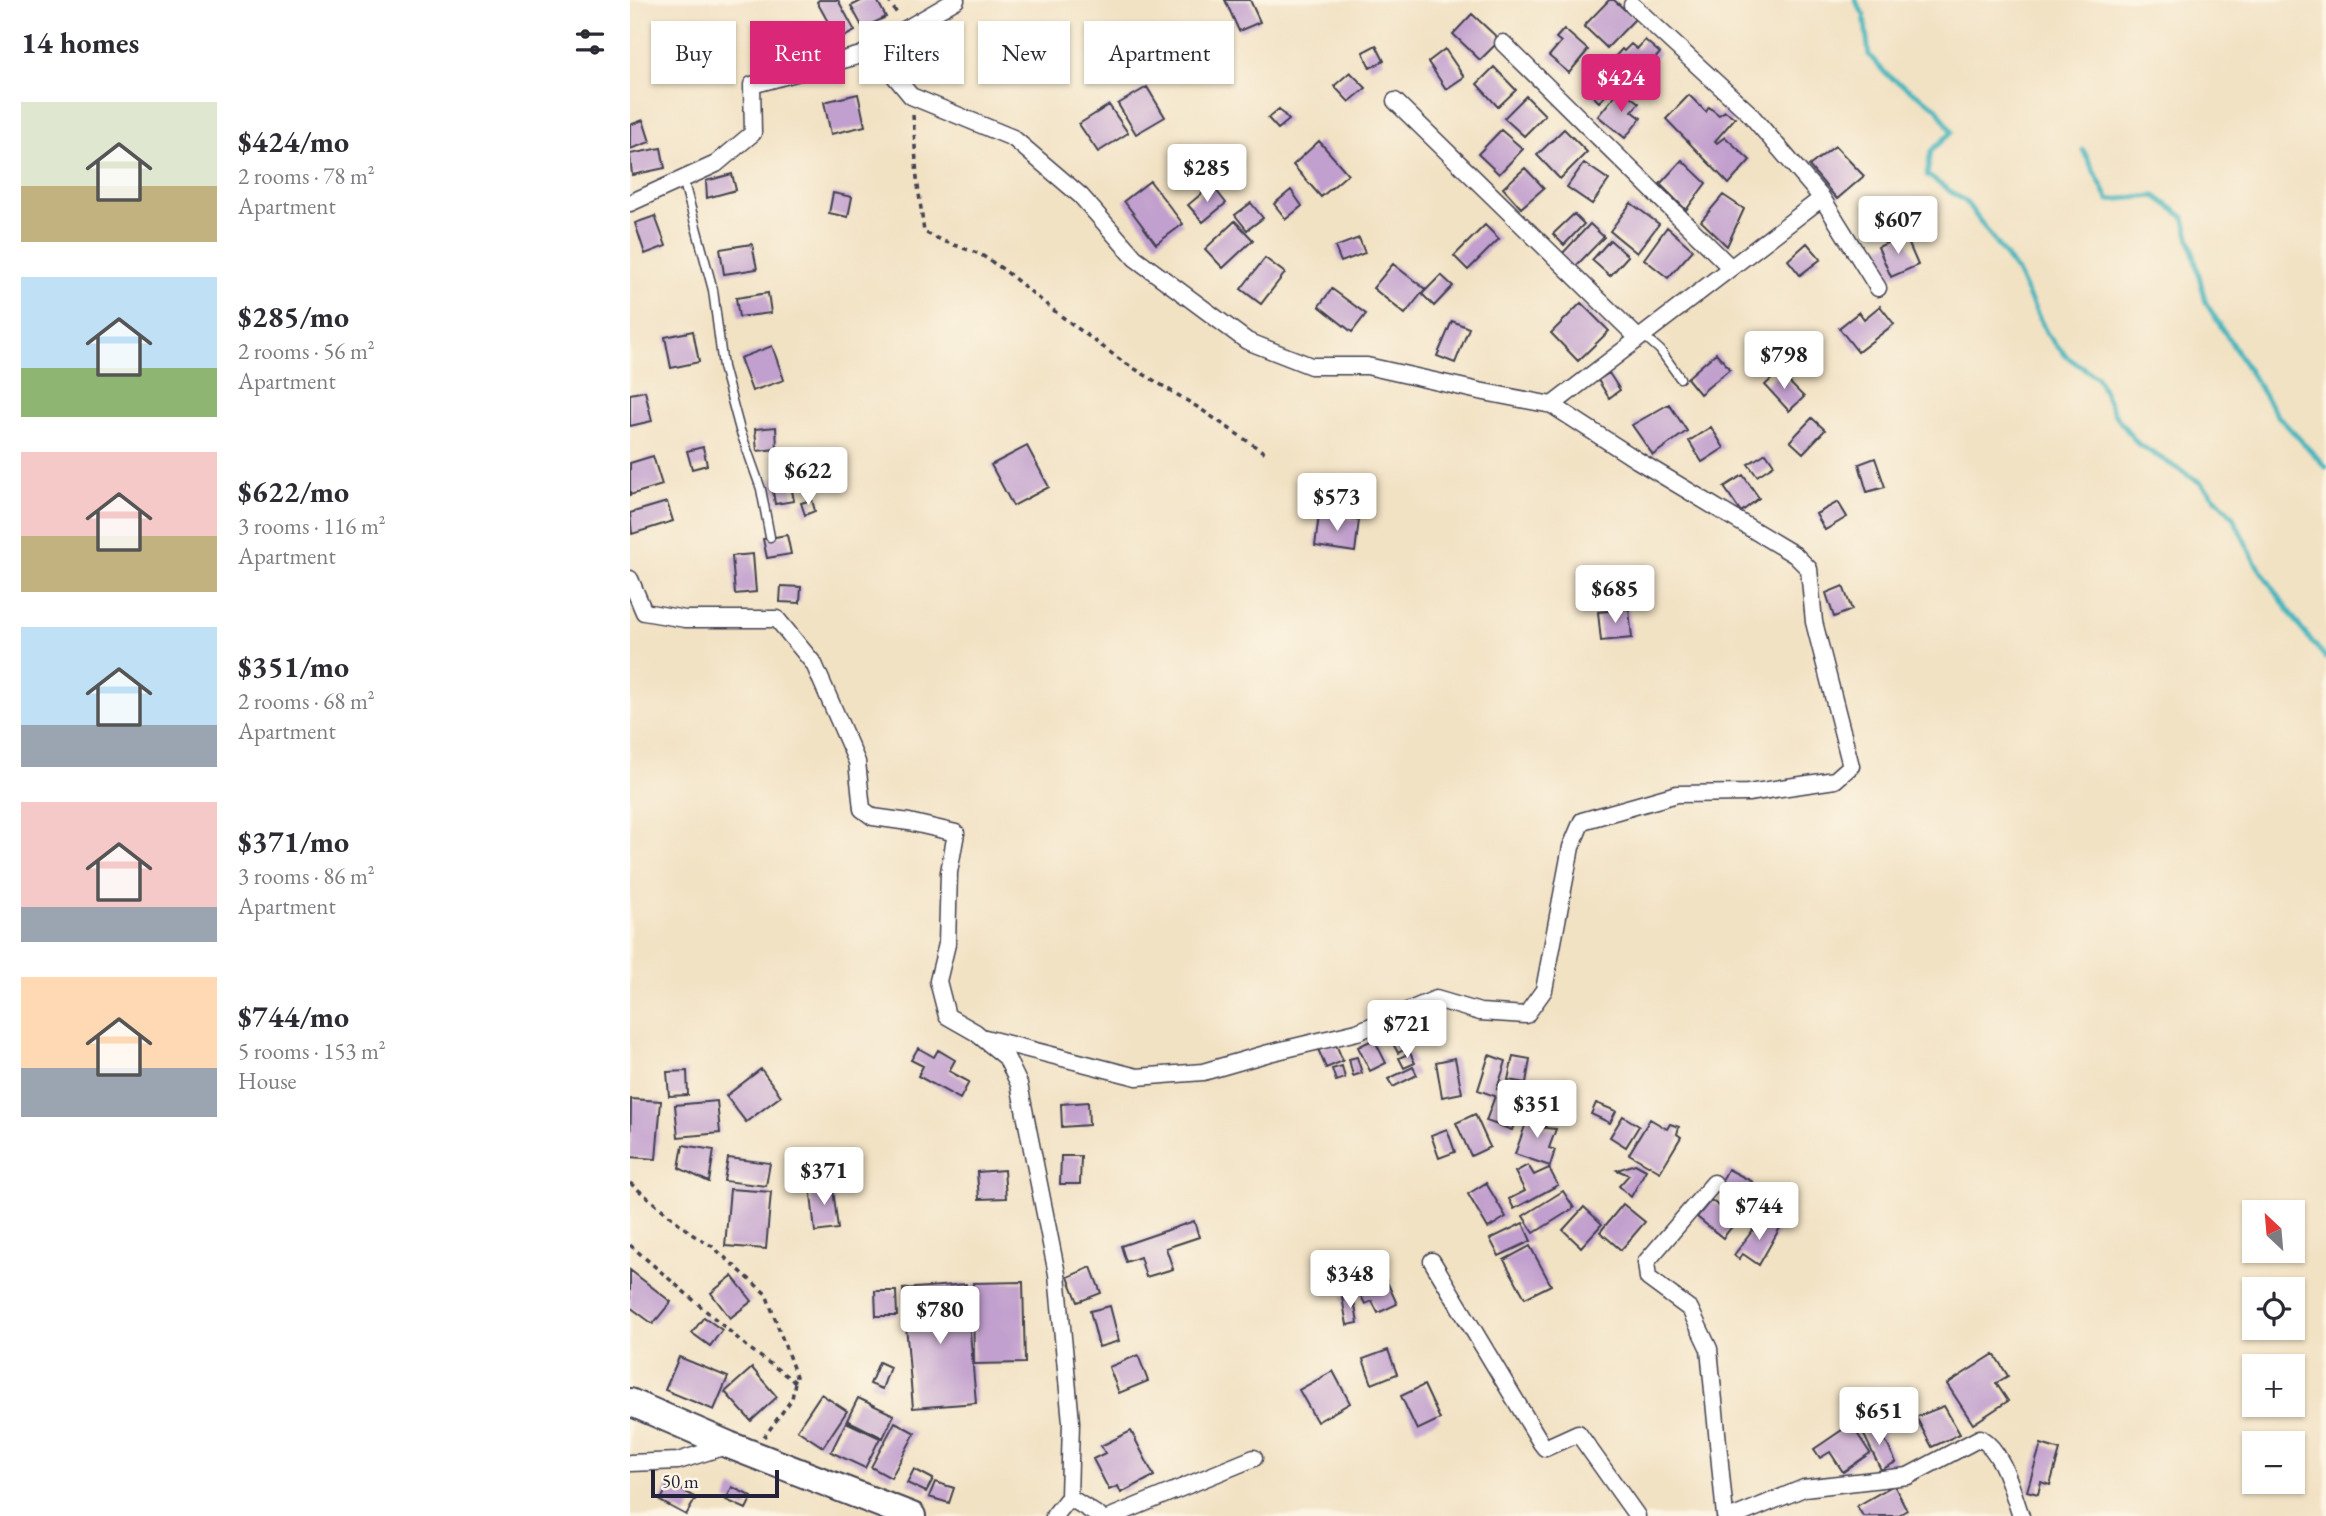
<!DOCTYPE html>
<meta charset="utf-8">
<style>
:root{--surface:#fff;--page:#f7f7f7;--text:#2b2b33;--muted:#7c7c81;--accent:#db2777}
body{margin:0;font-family:"EB Garamond",serif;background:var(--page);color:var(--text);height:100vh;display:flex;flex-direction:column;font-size:26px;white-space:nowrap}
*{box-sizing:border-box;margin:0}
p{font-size:23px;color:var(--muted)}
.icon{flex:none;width:38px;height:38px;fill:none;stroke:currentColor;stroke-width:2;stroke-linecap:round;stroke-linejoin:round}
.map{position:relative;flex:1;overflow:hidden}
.side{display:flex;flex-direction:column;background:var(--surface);width:630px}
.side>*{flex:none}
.banner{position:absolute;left:21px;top:21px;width:665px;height:63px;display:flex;gap:14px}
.needle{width:46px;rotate:334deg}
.controls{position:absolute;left:1612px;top:1200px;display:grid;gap:14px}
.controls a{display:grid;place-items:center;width:63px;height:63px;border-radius:0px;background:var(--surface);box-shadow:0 2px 5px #0004;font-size:35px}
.scale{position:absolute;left:21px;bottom:18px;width:128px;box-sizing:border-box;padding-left:7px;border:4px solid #22223b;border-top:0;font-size:19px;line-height:24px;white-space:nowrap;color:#22223b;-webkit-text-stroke:5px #fcf5e5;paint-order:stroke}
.price{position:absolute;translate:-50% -60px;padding:0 16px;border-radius:7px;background:#fff;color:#222;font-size:23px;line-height:46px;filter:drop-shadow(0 2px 4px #0008)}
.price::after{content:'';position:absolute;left:50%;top:42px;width:21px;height:16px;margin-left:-10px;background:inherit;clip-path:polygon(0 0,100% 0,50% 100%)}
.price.selected{background:var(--accent);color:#fff}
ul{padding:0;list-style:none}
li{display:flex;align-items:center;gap:21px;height:175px;padding:0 21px}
li span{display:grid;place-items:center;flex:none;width:196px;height:140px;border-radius:0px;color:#555}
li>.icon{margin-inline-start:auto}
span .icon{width:84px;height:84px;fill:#fffc;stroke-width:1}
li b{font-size:30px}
h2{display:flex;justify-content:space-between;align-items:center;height:84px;padding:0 21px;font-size:30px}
.tag{padding:0 24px;border-radius:0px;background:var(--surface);box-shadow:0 2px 5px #0004;font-size:24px;line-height:63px}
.tag.selected{background:var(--accent);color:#fff}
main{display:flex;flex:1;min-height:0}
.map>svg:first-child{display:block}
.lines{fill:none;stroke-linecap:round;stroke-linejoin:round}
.stream{stroke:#45b5bd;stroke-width:5}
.building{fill:#c19fce}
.lane-casing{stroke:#413f50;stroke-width:11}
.street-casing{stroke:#413f50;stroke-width:19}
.primary-casing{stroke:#413f50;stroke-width:30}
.path{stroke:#413f50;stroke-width:3.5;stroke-dasharray:5 5;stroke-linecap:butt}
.lane{stroke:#fff;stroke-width:8}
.street{stroke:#fff;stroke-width:16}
.primary{stroke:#fff;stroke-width:26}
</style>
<main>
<section class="side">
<h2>14 homes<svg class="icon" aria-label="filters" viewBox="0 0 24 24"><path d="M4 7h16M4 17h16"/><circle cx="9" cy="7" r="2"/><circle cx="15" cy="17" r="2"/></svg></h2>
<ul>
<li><span style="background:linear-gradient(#dfe7d0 60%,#c2b280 0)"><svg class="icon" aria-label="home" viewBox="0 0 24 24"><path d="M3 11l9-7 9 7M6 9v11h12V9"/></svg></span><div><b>$424/mo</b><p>2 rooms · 78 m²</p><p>Apartment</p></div></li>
<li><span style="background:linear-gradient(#bfe0f5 65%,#8fb573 0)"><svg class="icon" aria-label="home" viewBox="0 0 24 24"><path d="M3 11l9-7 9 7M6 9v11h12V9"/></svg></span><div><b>$285/mo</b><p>2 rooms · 56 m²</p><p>Apartment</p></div></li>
<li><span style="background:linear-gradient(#f6c9c9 60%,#c2b280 0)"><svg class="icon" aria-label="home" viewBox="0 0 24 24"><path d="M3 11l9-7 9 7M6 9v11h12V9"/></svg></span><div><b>$622/mo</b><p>3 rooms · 116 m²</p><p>Apartment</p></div></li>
<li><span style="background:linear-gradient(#bfe0f5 70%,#9aa5b1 0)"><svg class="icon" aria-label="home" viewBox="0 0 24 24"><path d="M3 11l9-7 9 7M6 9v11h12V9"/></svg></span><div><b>$351/mo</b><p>2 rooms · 68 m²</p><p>Apartment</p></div></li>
<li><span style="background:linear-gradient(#f6c9c9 75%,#9aa5b1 0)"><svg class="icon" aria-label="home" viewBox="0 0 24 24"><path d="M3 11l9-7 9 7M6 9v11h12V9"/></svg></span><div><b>$371/mo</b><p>3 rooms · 86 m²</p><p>Apartment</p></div></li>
<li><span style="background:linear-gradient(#ffd9b3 65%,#9aa5b1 0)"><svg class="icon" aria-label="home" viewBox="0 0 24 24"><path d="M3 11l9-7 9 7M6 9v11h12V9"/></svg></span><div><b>$744/mo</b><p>5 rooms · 153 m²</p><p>House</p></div></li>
</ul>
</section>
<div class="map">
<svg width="1696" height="1516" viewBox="0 0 1696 1516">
<rect width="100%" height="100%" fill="#fcf5e5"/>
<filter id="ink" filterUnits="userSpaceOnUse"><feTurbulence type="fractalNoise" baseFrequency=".0143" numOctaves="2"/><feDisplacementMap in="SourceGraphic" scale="14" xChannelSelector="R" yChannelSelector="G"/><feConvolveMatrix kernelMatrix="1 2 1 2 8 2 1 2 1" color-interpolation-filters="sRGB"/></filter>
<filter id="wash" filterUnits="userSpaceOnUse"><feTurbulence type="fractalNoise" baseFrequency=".00686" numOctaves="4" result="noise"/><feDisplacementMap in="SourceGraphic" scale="28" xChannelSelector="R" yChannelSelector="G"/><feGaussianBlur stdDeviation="1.57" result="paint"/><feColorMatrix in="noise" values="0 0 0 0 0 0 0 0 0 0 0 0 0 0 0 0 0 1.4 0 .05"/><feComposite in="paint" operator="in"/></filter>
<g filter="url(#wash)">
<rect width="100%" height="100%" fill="#f2e2c4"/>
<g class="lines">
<!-- stream -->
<path class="stream" d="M1225 0 1234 15 1239 55 1257 75 1306 107 1322 132 1301 151 1297 175 1336 202 1387 272 1417 334 1437 357 1467 377 1485 415 1508 444 1571 483 1602 515 1625 562 1672 630 1696 658
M1453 150 1479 200 1525 196 1554 217 1576 303 1647 415 1696 467"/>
</g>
<g id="blocks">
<!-- building -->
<path class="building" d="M189 0H208L225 31 208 40 187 2Z
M233 0H247L256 17 233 28 221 6Z
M595 0H620L630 22 609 31Z
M979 0H984L1005 19 977 48 954 26Z
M842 14 870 40 850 60 823 34Z
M186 23 195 44 173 52 165 32Z
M934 29 958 50 939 73 919 56 931 42 926 38Z
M1015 40 1030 53 1013 72 1010 69 1002 78 982 60 992 49 994 51 1001 44 1007 49Z
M746 45 754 61 740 68 733 52Z
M815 49 834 77 816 89 798 62Z
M864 67 886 90 868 107 847 84Z
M972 70 986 85 969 102 955 88Z
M720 72 736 88 719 102 704 86Z
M517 87 535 117 506 134 488 104Z
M990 89 1009 103 1002 111 1011 118 995 138 968 116Z
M228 94 235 126 201 134 194 102Z
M1059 95 1076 112 1079 107 1089 115 1095 111 1105 118 1085 141 1087 143 1095 137 1120 160 1099 184 1036 119Z
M896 96 915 115 894 136 874 118Z
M479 105 498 133 468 152 449 124Z
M649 109 659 120 648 129 638 118Z
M13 120 20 142 0 149V125Z
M934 129 957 152 930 179 907 155Z
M871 130 893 149 869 174 848 154Z
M689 141 718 174 691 197 663 165Z
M1205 146 1234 176 1207 199 1179 166Z
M31 148 35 168 2 175 0 154Z
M1052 160 1076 183 1056 210 1030 184Z
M954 163 979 180 962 204 937 187Z
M895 168 914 188 891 208 873 188Z
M102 174 106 190 77 198 76 181Z
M520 181 553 224 526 244 494 201Z
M582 185 596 203 573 222 558 205Z
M661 190 672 206 656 219 644 204Z
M203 193 222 197 218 217 199 213Z
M1093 195 1114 209 1097 246 1071 221Z
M621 203 633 218 617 230 605 215Z
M1001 203 1029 224 1007 253 980 231Z
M944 214 954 224 934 245 923 234Z
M25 216 36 246 15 254 5 223Z
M605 221 623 240 593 268 575 249Z
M960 224 974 237 944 268 931 255Z
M855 225 869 239 838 270 824 256Z
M1037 227 1063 250 1038 278 1014 259Z
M1275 235 1288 265 1261 277 1248 247Z
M729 238 735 253 711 262 705 247Z
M980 240 998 256 980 276 962 260Z
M1177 243 1191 259 1170 275 1158 260Z
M122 244 127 269 94 274 90 249Z
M635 258 655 273 631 304 611 289Z
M763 264 795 289 775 314 743 288Z
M811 275 823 286 804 306 792 294Z
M702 289 736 314 722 332 689 306Z
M138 293 141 313 109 317 106 298Z
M951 303 979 331 948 361 921 333Z
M1250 306 1264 324 1228 352 1209 328 1229 312 1234 319Z
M822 321 839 328 825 363 807 356Z
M63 331 69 362 41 368 35 337Z
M142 346 154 380 122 391 110 358Z
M1086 353 1100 369 1070 394 1057 378Z
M1149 372 1174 397 1159 411 1135 385Z
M979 373 990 390 979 398 968 380Z
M15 391 22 421 0 426V394Z
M1039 404 1057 431 1023 455 1002 425Z
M1182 418 1195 430 1173 453 1160 441Z
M146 427 147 449 127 451 125 429Z
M1081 427 1094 448 1072 462 1059 441Z
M397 446 419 487 383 506 361 465Z
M73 447 77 465 62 469 57 451Z
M1136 453 1144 465 1127 476 1118 464Z
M23 456 32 485 0 495V463Z
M1245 458 1255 487 1237 492 1229 464Z
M159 475 164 501 145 504 141 479Z
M1113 475 1129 498 1111 512 1094 487Z
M182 500 185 511 175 515 171 503Z
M37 502 43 521 2 534 0 513Z
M1208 502 1217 517 1195 530 1186 514Z
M689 515 729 520 725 552 685 546Z
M157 535 161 554 137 558 133 539Z
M123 554 126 592 105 594 102 556Z
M151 586 171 587 170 603 150 602Z
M1213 586 1222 610 1204 617 1196 593Z
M999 609 1002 638 971 641 968 612Z
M793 1012H802V1028L794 1029Z
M772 1035 778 1048 768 1053 761 1040Z
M744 1039 756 1063 740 1071 728 1047Z
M705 1042 713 1061 696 1068 688 1049Z
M288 1048 304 1057 308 1050 325 1060 319 1071 339 1082 330 1099 288 1076 293 1066 281 1060Z
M780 1053 785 1063 774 1068 769 1058Z
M859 1055 876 1061 867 1089 893 1098 882 1130 856 1121 865 1096 848 1090Z
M883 1056 900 1059 896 1083 878 1080Z
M727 1057 732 1073 723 1076 719 1059Z
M825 1058 832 1093 812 1097 806 1062Z
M712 1066 715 1078 706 1081 702 1069Z
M783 1067 787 1075 763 1087 758 1079Z
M131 1069 151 1096 116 1122 96 1096Z
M57 1071 58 1095 39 1096 37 1072Z
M1 1099 31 1101 26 1159 0 1157Z
M87 1101 90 1133 48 1137 45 1105Z
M458 1102 459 1125 432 1127 431 1104Z
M966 1103 986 1111 980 1123 961 1114Z
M900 1112 919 1118 915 1128 926 1129 919 1148 925 1150 920 1166 885 1154Z
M845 1114 860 1147 841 1156 826 1123Z
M993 1116 1009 1126 996 1147 980 1137Z
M1020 1119 1037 1129 1040 1124 1049 1127 1047 1134 1051 1137 1030 1172 999 1154Z
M817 1129 825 1152 809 1158 801 1135Z
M53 1145 84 1150 79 1182 49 1168Z
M431 1156H451L450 1184H430Z
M98 1158 140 1163 136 1186 94 1181Z
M1005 1164 1016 1170 1001 1197 989 1186 999 1175 987 1170Z
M898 1165 904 1175 919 1168 928 1185 884 1209 879 1199 895 1191 885 1172Z
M1098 1169 1123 1182 1111 1205 1086 1192Z
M374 1170 376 1198 349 1199 347 1172Z
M202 1181 208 1229 185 1232 180 1184Z
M856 1183 876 1217 858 1228 838 1194Z
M100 1189 141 1192 136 1249 95 1246Z
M933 1191 944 1208 904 1233 893 1216Z
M1081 1200 1107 1220 1093 1238 1067 1217Z
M993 1204 1015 1222 991 1250 970 1232Z
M954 1207 972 1224 951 1247 933 1230Z
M1140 1216 1151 1226 1129 1265 1113 1254 1109 1259 1104 1255 1123 1230 1128 1232Z
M564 1221 569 1237 536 1248 543 1269 516 1277 510 1257 496 1262 491 1246Z
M893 1223 901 1241 869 1256 860 1239Z
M900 1246 921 1285 895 1298 874 1260Z
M461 1267 471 1293 448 1302 438 1277Z
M0 1270 41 1302 23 1324 0 1307Z
M754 1275 767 1304 748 1313 742 1301 735 1304 727 1288Z
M102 1276 122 1301 100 1318 81 1293Z
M393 1282 395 1363 344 1364 343 1283Z
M336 1284 346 1403 283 1408 273 1289Z
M245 1291H266L267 1316H246Z
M723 1295 728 1323 717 1325 712 1297Z
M480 1306 489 1341 469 1347 460 1311Z
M74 1317 92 1330 80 1346 62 1333Z
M758 1350 767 1374 742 1384 733 1359Z
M1364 1354 1378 1376 1366 1383 1378 1401 1343 1424 1317 1384Z
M508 1355 518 1381 489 1393 479 1367Z
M49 1357 98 1377 84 1410 35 1390Z
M249 1362 260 1367 252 1389 240 1384Z
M122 1368 147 1397 121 1421 95 1392Z
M703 1371 720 1403 687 1422 669 1390Z
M794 1385 810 1419 787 1430 771 1396Z
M191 1394 217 1411 193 1447 167 1430Z
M228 1398 264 1415 253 1438 217 1420Z
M1314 1406 1330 1434 1302 1447 1286 1417Z
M216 1422 250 1438 235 1468 201 1452Z
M265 1422 285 1433 261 1478 241 1467Z
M1221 1424 1240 1453 1213 1472 1200 1452 1190 1458 1184 1449Z
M1248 1425 1266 1462 1251 1470 1233 1433Z
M501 1431 524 1476 491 1493 488 1486 479 1490 463 1459 475 1453 471 1446Z
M1411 1444 1430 1450 1420 1485 1411 1482 1408 1494 1397 1491Z
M284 1469 303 1479 296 1492 277 1483Z
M305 1482 324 1488 319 1503 299 1497Z
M40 1483 66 1498 56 1515 30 1501Z
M1264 1485 1277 1510 1267 1516H1233L1227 1506Z
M102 1487 122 1497 116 1509 96 1500Z"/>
</g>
</g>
<g filter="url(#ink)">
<use href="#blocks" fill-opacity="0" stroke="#413f50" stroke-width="2"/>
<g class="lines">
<defs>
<path id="lane" d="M53 179 83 290 93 367 110 430 131 489 140 537
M1013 335 1030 350 1050 378"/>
<path id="street" d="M1002 5 1119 113 1192 198 1248 288
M873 43 1100 267
M242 49 281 96 383 138 451 196 505 258 617 341 681 366H737L849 391 922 405 1192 198
M765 101 1008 338
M0 203 86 164 123 133 122 85 231 55 326 0
M0 579 14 612 55 619H147L184 664 227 762 232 809 243 817 279 822 326 833 319 872 317 944 308 981 317 1016 345 1032 376 1057 389 1084 427 1274 441 1422 439 1497 424 1516
M351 1037 507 1077 573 1072 639 1053 727 1032 806 999 850 1012 896 1015 914 990 941 847 952 821 1047 794 1118 793 1205 780 1221 766 1184 622 1179 569 1165 555 1007 460 922 405
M1084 1183 1016 1262 1018 1278 1060 1309 1079 1349 1095 1516
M802 1261 911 1443 915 1448 948 1433 1007 1516
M0 1463 48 1461 99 1445
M439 1497 469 1516
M483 1516 624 1458
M1106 1516 1174 1488 1278 1476 1350 1438C1374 1452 1382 1492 1391 1516"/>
<path id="primary" d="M0 1402 99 1445 282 1516"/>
</defs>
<!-- lane casing -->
<use href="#lane" class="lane-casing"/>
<!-- street casing -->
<use href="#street" class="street-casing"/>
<!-- primary casing -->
<use href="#primary" class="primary-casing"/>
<!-- path -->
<path class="path" d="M258 0 268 15
M283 115 287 178 294 232 313 241 350 254 374 270 427 313 492 361 569 408 635 453
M0 1183 63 1235 82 1246 136 1294 166 1376 162 1399 134 1437
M0 1245 120 1349 165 1382"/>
<!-- lane -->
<use href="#lane" class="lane"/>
<!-- street -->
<use href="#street" class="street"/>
<!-- primary -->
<use href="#primary" class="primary"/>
</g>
</g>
</svg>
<div class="controls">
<a><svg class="needle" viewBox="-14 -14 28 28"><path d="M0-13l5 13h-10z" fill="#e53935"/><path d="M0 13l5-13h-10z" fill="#7c7c81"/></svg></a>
<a><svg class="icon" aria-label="locate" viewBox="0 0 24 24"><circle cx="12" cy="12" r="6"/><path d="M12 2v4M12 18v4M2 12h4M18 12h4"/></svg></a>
<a>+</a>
<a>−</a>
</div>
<div class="scale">50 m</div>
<b class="price selected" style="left:991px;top:114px">$424</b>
<b class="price" style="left:577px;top:204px">$285</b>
<b class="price" style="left:1268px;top:256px">$607</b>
<b class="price" style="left:1154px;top:391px">$798</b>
<b class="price" style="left:178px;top:507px">$622</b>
<b class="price" style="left:707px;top:533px">$573</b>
<b class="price" style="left:985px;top:625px">$685</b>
<b class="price" style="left:777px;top:1060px">$721</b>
<b class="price" style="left:907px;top:1140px">$351</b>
<b class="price" style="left:194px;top:1207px">$371</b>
<b class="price" style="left:1129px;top:1242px">$744</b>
<b class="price" style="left:720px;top:1310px">$348</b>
<b class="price" style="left:310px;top:1346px">$780</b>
<b class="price" style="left:1249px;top:1447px">$651</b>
<div class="banner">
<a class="tag">Buy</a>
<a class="tag selected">Rent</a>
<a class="tag">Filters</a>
<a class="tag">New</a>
<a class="tag">Apartment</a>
</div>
</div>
</main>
